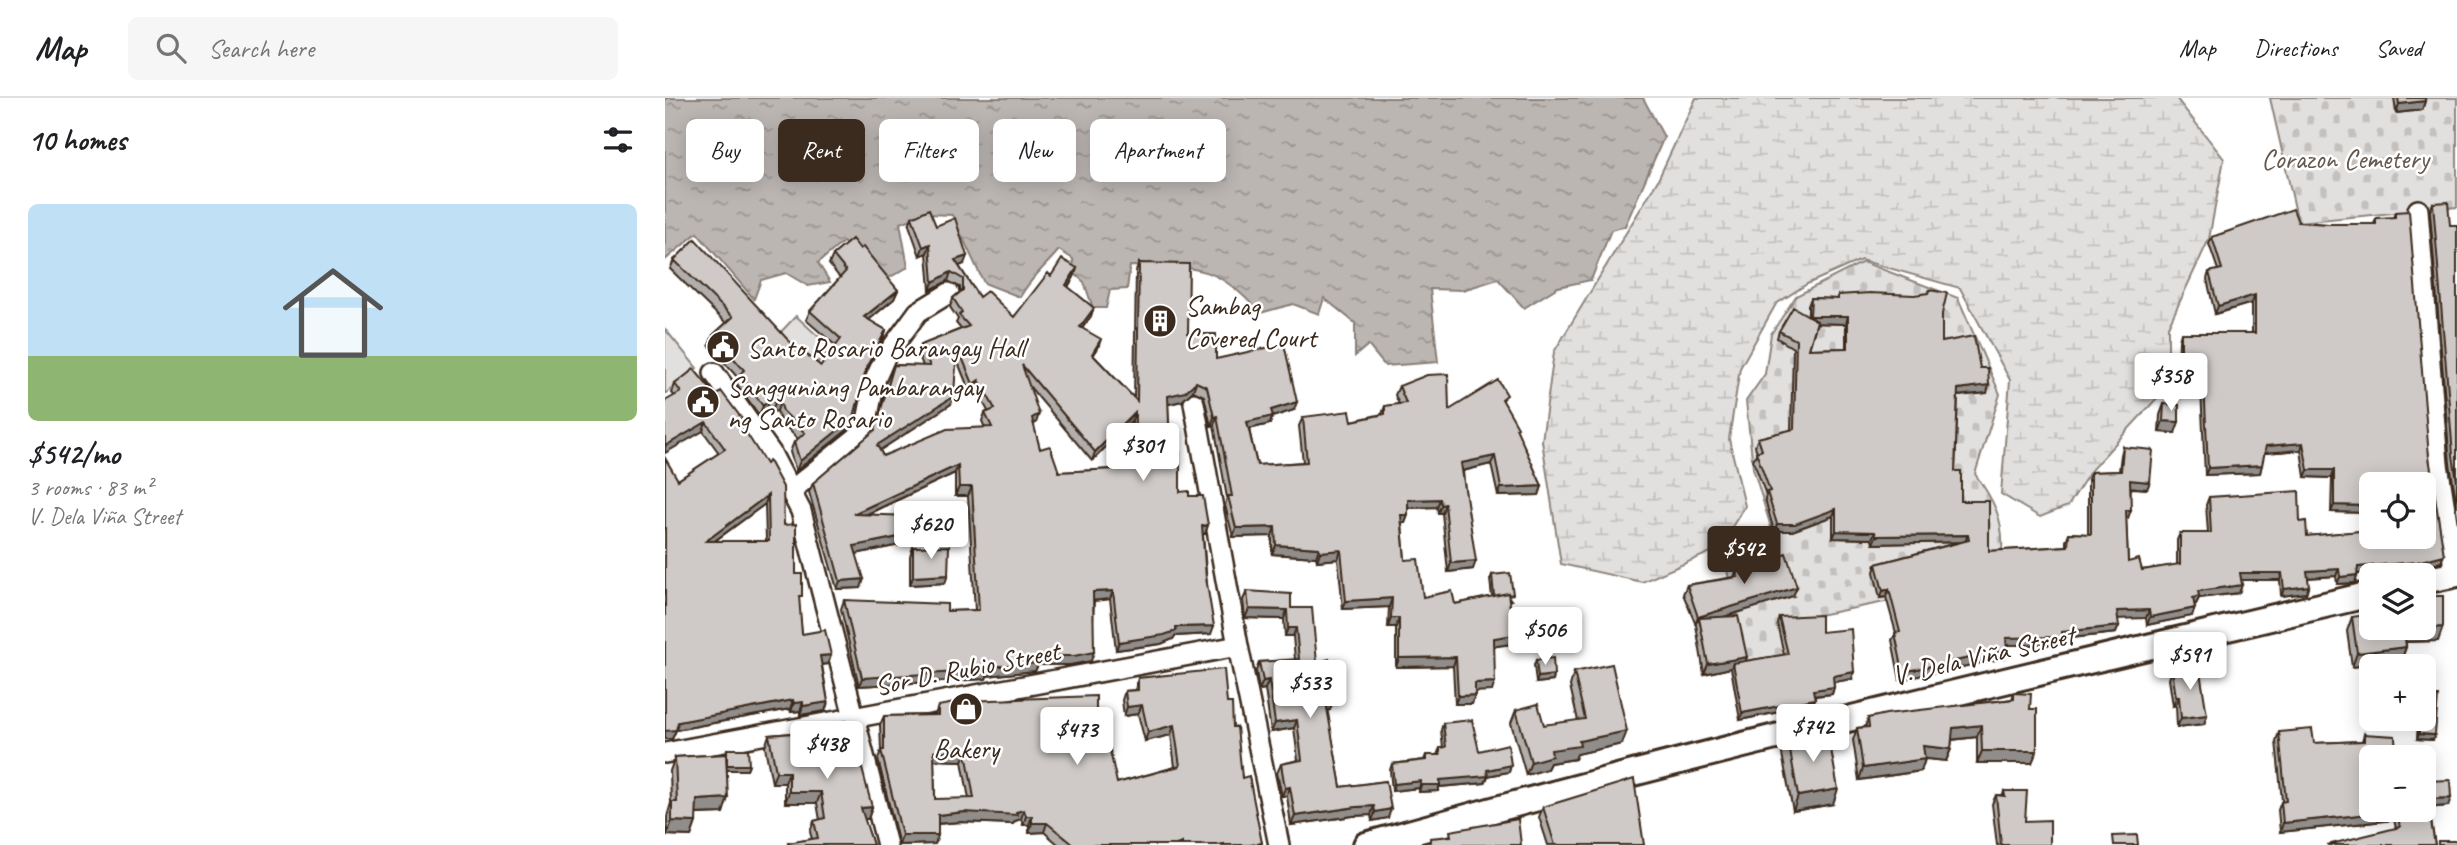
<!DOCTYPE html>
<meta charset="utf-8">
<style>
:root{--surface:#fff;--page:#f6f6f6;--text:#202124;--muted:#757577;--line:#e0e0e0;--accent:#3b2a1e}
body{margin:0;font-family:Caveat,sans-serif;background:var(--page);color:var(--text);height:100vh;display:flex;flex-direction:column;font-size:26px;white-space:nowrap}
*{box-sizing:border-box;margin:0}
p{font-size:23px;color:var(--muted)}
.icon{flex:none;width:38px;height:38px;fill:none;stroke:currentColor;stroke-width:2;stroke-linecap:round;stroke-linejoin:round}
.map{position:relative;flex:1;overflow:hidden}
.sheet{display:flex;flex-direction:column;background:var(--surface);width:665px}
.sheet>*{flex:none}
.banner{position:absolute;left:21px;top:21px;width:665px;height:63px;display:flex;gap:14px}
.fabs{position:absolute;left:1694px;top:374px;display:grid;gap:14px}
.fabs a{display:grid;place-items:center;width:77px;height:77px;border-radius:10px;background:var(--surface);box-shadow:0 4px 18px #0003;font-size:35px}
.price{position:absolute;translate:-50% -60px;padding:0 16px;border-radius:7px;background:#fff;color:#222;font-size:23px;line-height:46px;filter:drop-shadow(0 2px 4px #0008)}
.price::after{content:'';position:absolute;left:50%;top:42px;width:21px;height:16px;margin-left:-10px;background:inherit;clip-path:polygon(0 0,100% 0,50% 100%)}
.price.on{background:var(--accent);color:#fff}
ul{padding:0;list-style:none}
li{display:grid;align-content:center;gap:14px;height:371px;padding:0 28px}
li+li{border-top:2px solid var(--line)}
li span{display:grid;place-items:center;height:217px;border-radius:10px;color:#555}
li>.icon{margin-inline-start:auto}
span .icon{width:126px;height:126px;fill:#fffc;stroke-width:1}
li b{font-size:30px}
h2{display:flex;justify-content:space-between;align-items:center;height:84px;padding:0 28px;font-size:30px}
.tag{padding:0 24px;border-radius:10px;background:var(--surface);box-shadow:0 4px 18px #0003;font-size:24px;line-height:63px}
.tag.on{background:var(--accent);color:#fff}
header{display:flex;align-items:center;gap:42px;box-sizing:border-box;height:98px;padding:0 35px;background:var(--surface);border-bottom:2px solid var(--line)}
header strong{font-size:33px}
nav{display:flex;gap:38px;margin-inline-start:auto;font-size:24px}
.search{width:490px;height:63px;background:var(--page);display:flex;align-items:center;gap:18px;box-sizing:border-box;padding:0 24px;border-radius:10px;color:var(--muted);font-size:26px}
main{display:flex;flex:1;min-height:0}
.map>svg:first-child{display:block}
.grass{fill:#e2e0de;stroke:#8e857e;stroke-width:2}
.wetland{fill:url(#wetland-marsh);stroke:#8e857e;stroke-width:2}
.cemetery{fill:url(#cemetery-stones);stroke:#8e857e;stroke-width:2}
.water{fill:url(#water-ripples);stroke:#887e77;stroke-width:2}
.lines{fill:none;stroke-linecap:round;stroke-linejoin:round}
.minor-casing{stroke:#3b2a1e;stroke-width:24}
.major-casing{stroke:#3b2a1e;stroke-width:30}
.minor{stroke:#fff;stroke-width:19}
.major{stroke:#fff;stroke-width:24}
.wall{fill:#b2aeab;stroke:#3b2a1e;stroke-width:2;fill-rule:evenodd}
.shaded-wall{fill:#918d8b;stroke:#3b2a1e;stroke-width:2}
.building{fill:#cfcac7;stroke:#3b2a1e;stroke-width:2;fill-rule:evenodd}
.labels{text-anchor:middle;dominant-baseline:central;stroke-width:5;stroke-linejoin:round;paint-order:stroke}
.park-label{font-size:28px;fill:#65584e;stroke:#fff}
.poi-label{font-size:28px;fill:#3b2a1e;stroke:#fff;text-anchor:start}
.street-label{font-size:28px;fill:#3b2a1e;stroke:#fff}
</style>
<header>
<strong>Map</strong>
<div class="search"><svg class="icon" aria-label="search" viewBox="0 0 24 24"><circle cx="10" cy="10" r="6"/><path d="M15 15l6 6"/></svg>Search here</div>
<nav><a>Map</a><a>Directions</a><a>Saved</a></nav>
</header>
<main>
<section class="sheet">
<h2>10 homes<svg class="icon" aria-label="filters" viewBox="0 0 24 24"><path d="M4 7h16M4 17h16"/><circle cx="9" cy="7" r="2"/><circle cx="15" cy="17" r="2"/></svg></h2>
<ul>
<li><span style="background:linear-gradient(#bfe0f5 70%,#8fb573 0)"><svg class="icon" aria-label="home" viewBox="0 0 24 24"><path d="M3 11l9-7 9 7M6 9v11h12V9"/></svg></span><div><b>$542/mo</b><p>3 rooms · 83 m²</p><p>V. Dela Viña Street</p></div></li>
</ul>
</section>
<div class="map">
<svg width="1792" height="747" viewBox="0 0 1792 747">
<defs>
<pattern id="wetland-marsh" width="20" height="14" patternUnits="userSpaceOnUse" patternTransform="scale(1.75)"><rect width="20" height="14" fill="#e2e0de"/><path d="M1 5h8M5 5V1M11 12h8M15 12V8" fill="none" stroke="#c3c0be"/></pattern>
<pattern id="cemetery-stones" width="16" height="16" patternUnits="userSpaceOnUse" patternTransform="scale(1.75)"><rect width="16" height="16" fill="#e2e0de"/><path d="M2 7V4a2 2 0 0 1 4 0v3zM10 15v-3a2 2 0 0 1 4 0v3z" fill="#c3c0be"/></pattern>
<pattern id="water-ripples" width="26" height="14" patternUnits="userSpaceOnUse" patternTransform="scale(1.75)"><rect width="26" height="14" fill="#bcb6b3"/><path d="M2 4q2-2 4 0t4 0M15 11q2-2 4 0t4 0" fill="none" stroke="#9a9491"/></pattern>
</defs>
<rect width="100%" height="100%" fill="#fff"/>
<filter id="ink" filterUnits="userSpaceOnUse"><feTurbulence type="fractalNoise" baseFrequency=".0143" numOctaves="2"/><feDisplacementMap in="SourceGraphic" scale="14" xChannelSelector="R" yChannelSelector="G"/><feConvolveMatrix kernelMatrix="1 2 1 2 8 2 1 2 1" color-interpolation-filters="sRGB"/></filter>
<g filter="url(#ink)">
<!-- grass -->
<path class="grass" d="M131 218 166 250 148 269 113 237Z
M0 231 32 270 0 296Z"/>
<!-- wetland -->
<path class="wetland" d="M1031 0H1511L1559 61 1544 141 1503 229V288L1426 372 1403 408 1375 419 1336 396 1345 282 1295 190 1196 162 1142 186 1111 206 1075 270 1064 341 1080 408 1053 451 977 484 896 466 877 343 889 254 993 82Z"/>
<!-- cemetery -->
<path class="cemetery" d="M1605 0H1792V109L1633 124Z
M1198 164 1293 200 1335 296 1310 376C1328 401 1339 421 1337 452L1245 499 1129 522 1142 591 1091 606 1059 458 1108 436 1088 370 1081 303 1100 276 1106 236 1131 198Z"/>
<!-- water -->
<path class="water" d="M0 0H978L999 39 960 128 946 132 926 182 893 189 859 210 833 181 798 192 765 191 773 264 720 268 703 247 690 258V225L659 200 654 216 628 206 595 215C550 164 529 169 465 168L462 191 445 192 441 210H428L419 184 409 175 408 161 394 152C379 170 367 178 355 199L319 185 287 117 263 116 235 125 243 169 220 182 199 159 178 144 153 165 165 184 143 188 121 175 96 182 89 201 32 135 0 162Z"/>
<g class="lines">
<defs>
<path id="minor" d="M1753 112 1773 366 1790 476
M49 275 106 355 136 413 222 747
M529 305 573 548 614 747
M127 392 196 336 203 318 210 282 220 259 253 214 284 195
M0 655 573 548"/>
<path id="major" d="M1759 483 1792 476
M701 747C1034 653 1370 576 1706 496"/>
</defs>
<!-- minor casing -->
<use href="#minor" class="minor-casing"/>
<!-- major casing -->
<use href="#major" class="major-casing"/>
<!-- minor -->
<use href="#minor" class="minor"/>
<!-- major -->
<use href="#major" class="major"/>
</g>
<!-- wall -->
<path class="wall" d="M1729 0H1760V3L1757 12 1731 15Z
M1768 105 1785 127H1792V409L1785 365 1765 113Z
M1730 114 1764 359 1776 464 1749 472 1693 476 1690 485 1672 486 1671 478 1643 480 1641 495 1616 498 1615 482H1576L1574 495 1534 500 1531 506H1529L1530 510 1527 518 1482 527 1481 520H1453L1451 535 1397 541 1395 547H1342L1340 560 1235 582 1227 542 1231 535 1221 499 1215 500 1209 474 1211 466 1295 444 1208 446 1207 441 1168 440V418L1127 433H1109L1100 401 1101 397 1088 362 1092 354 1090 348 1093 340 1126 332 1128 250 1112 240 1114 233 1143 218V208L1146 200 1172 201 1173 197 1277 216V244L1315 270 1322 295 1293 298 1290 373 1296 403 1324 453 1401 448V443L1404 435 1423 436V381L1426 374 1454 373 1456 357 1458 349 1482 391 1466 390 1463 420H1461L1463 464 1477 472 1512 467V442L1515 435H1543L1541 407 1544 399 1635 424 1642 438 1763 427 1762 416H1759V387H1706V415L1666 414 1667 380 1640 379 1636 352 1599 355 1595 375 1540 377 1535 269H1513L1514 243 1516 235H1587V205L1550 216 1542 181 1544 174 1553 172 1544 146 1547 139 1633 124 1663 126H1709L1711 120H1728ZM1152 225 1181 226V250L1144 251Z
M247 119 271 128 299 166 294 168 314 199 349 219 386 178 412 170 409 179 403 189 426 218 417 230 433 250 428 257 469 300 471 173 474 165 523 236 551 261 629 312 607 319 605 326 584 331 592 367 638 364 634 328 638 319 687 323 717 316 720 308 734 306 730 297 734 288 784 312 839 305 877 388 874 397 833 398 826 366 798 373 808 471 783 474 777 415H773L772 409 743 410V417L740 425H737L740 462 758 499 790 506 827 499 825 482 827 477 846 502H844L849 537 846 546 829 548 827 593H810L807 606H790L788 568 731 569V529H723L724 509 678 511 673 461 652 463 651 459 607 456V438L568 439 560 407 562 400 549 327 546 328 539 298 528 293 517 303 503 306 505 353 515 394 524 398 543 427 540 436H538L546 536 510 538 508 541 496 546 451 552 445 501 429 503 426 563 405 567H373L370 573 322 578 321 581 194 588 176 511 179 502 282 513 310 512 303 398H290V375L203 416 245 445 191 456 196 490 172 491 144 394 148 385 209 333 229 267 258 268 253 255 256 247 296 231 291 225 293 221 285 209 288 200 295 194V189L283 183 265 192 262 155 255 158 244 127ZM292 262 305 294 311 291 323 313 320 315 317 323 320 330 218 358 215 352 286 306ZM364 288 427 363 467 322 466 370 394 374 375 351 368 326 371 325Z
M195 151 233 192 229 201 204 222 221 232 218 242 201 274 186 329 131 373 125 354 129 344 133 341 115 323 112 313 106 314 102 310 94 317 71 285 73 280 44 247 48 237 61 225 5 171 9 162 124 243 156 268 171 248 141 222 145 213 175 180 164 166 168 157Z
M10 286 51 298 80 325 78 330 119 427 131 476 137 536 166 557 163 566 157 567 163 604 160 613 135 617V613L126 614 125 611 11 632 7 641 13 382 54 355 38 333 7 295ZM100 406 101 443H50Z
M1499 306 1510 335 1494 334 1495 317Z
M248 449 280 485 245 487V458Z
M1071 474 1128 498 1061 518 1081 563 1119 557 1112 525 1114 519 1156 534 1187 581 1168 584 1169 589 1167 596 1150 598 1148 607 1075 622 1066 570 1039 576 1031 527 1018 496 1022 487 1069 479Z
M582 493 626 510 652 565 666 588 665 612H662L676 689 721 683 723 720 707 723 706 717 688 718 626 727 622 698H617L612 675 616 666 633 662 629 630 606 634 600 591 594 592 591 573 594 564 630 562 628 538H620L619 521 580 520 578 502Z
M1687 519 1773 543 1741 544V549L1736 563 1687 569 1682 533Z
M871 562 889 577 888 583 871 585 869 567Z
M1507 572 1542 617 1539 626 1512 629 1511 607 1508 608 1504 581Z
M909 574 957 646 912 656 910 661 885 665 882 671 861 677 846 625 851 612 879 627 913 623 905 588Z
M473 580 562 605 568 629 577 680 597 745 596 747H394L379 734 364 735V727H358L356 721 350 723 348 726 296 724 273 726V737L270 746 234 747 213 661 216 652 215 627 219 618 270 617 273 608 431 645 452 685 510 669 506 637 480 643 473 616 459 618 457 602 460 593 470 592ZM269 662 297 663 304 701H270Z
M1349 595 1365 611 1367 665H1312V639L1287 642 1286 651 1281 663 1260 661 1256 673 1194 682 1188 642 1192 630 1200 629 1203 620 1347 601Z
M1753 621H1759L1768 642 1752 641Z
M778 625 814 653 846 667 844 674 823 678 820 685 774 689 773 693 754 694V690L727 693 725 672 727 666 759 662 761 657H772L775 650H778L776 632Z
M140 631 184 652 207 709 203 721H199L208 747H123V745L147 741 145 734 149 723 155 722 152 705H120V685H107L100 649 104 637 139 634Z
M1614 634 1649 645 1697 643 1699 636 1706 660 1762 683 1783 708 1764 710 1770 747 1731 730 1729 722 1615 734 1613 712 1616 704 1617 703 1611 643Z
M1123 641 1168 706 1128 713 1117 656Z
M62 651 84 667 82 672H62L58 715 31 716V724L26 738 2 737V719L6 705 5 673 10 659 60 656Z
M1339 693 1360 723 1385 747H1332L1327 706 1331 697H1338Z
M878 709 979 747H883L874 719Z"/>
<!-- shaded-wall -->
<path class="shaded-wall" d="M1760 3 1757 12 1731 15 1734 6Z
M265 146 262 155 255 158 258 149Z
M302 158 299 166 287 171 290 162Z
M412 170 409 179 398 196 401 187Z
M286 174 283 183 265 192 268 184Z
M233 192 229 201 195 229 199 219Z
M1590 197 1587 205 1550 216 1553 208Z
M429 210 426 218 412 238 415 229Z
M1145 218H1183L1181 226 1143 225Z
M221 232 218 242 199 277 202 268Z
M436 241 433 250 424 264 427 256Z
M1538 261 1535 269H1513L1516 262Z
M314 282 311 291 305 294 308 286Z
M531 284 528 293 517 303 500 307 503 298Z
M1324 287 1322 295 1290 298 1293 291Z
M289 298 286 306 209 356 212 347Z
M105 301 102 310 94 317 98 308Z
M115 304 112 313 106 314 110 305Z
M632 304 629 312 607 319 605 326 579 332 582 324 606 312Z
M470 314 467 322 427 363 430 354Z
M374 316 371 325 364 328 367 320Z
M552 318 549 327 546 328 549 319Z
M189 319 186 329 131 373 135 363Z
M1498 323 1514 324 1510 335 1494 334Z
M41 324 38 333 0 355V348Z
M1638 345 1636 352 1598 355 1601 348Z
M830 358 826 366 793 374 796 365Z
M293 367 290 375 185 424 188 416Z
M1597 367 1595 375 1540 377 1543 370Z
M1643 372H1669L1667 380 1640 379Z
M1465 382 1485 384 1482 391 1463 389Z
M877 388 874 397 833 398 836 390Z
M294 389H307L303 398H290Z
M103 397 100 406 37 452 41 443Z
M775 401 772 409 740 410 743 402Z
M780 406 777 415H773L776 407Z
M1669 407 1706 408V415L1666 414Z
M1759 409H1765L1762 416H1759Z
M1171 411 1168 418 1127 433H1109L1112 426Z
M1461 412H1466L1463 420H1458Z
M736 417H743L740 425H733Z
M543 427 540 436H534L537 428Z
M610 429 607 438 568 439 571 430Z
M1171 433 1210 434 1207 441 1168 440Z
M248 436 245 445 185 457 189 448Z
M1303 437 1300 444 1208 446 1211 438Z
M611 447 654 450 651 459 607 456Z
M676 452 673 461 652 463 655 454Z
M1779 457 1776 464 1749 472 1690 476 1693 469Z
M811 463 808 471 783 474 786 465Z
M1674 471 1671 478 1639 480 1642 473Z
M1575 475H1617L1615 482H1572Z
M283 477 280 485 245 487 248 479Z
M1692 477 1690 485 1672 486 1675 479Z
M199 481 196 490 172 491 175 483Z
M1577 487 1574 495 1534 500 1531 506 1525 507 1528 500 1533 493Z
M1644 488 1641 495 1616 498 1619 491Z
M1132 489 1128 498 1035 526 1034 520 1030 527 1033 519Z
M1224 491 1221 499 1215 500 1218 493Z
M448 493 445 501 425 503 428 494Z
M727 500 724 509 678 511 681 503Z
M1530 510 1527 518 1482 527 1485 519Z
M584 511 622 512 619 521 580 520Z
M1484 512 1481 520 1449 521 1452 513Z
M726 520H734L731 529H723Z
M549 528 546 536 510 538 508 541 496 546 451 552 454 544 511 529Z
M1454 528 1451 535 1397 541 1395 547H1338L1341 540Z
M1778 529 1773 543 1734 544 1739 530Z
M623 530H631L628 538H620Z
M849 537 846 546 826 549 829 540Z
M1741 549 1736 563 1687 569 1692 555Z
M1342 552 1340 560 1235 582 1238 574Z
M429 554 426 563 405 567H373L370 573 322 578 321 581 194 588 197 580 323 569 373 558Z
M166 557 163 566 152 567 155 558Z
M791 559 788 568 731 569 734 560Z
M1082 559 1079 568 1068 565 1066 570 1039 576 1043 566Z
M1189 574 1187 581 1165 585 1168 578Z
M889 577 888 583 871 585 873 579Z
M604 582 600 591 594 592 598 583Z
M830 584 827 593 807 594 810 585Z
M1169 589 1167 596 1146 598 1148 592Z
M810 597 807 606H790L793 598Z
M1511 599H1514L1511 607 1508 608Z
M1150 601 1148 607 1075 622 1077 615Z
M128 602 125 611 11 632 7 641H0V633L13 624Z
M668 603 665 612 658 613 661 604Z
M138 604 135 613 126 614 129 605Z
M163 604 160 613 135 617 138 608Z
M477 607 473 616 459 618 462 609Z
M1542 617 1539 626 1512 629 1516 620Z
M632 622 629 630 606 634 610 625Z
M509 627 506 637 480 643 483 634Z
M1316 627 1312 639 1284 642 1288 630Z
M962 633 957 646 912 656 910 661 885 665 882 671 861 677 866 664 886 652 914 643Z
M1754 636 1770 637 1768 642 1752 641Z
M1258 648 1286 651 1281 663 1254 660Z
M269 653 301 654 297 663 266 662Z
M1317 653H1372L1367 665H1312Z
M1260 661 1256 673 1194 682 1198 670Z
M62 667H84L82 672H60Z
M846 667 844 674 822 678H823L820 685 774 689 773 693 754 694 756 687 775 682Z
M111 674H124L120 685H107Z
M756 683 754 690 727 693 729 686Z
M625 689 622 698H617L620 690Z
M1173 691 1168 706 1128 713 1133 698Z
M124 694H156L152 705H120Z
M63 700 58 715 27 716 32 702Z
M1786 700 1783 708 1759 710 1762 701Z
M709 708 706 717 688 718 626 727 630 718 691 709Z
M207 709 203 721H192L196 710Z
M726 711 723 720 707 723 710 714Z
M359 712 356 721 350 723 348 726 296 724 269 726 273 717 299 714H351Z
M1732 713 1729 722 1615 734 1618 725Z
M361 718H367L364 727H358Z
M7 723 31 724 26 738 2 737Z
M367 725H382L379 734 364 735Z
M237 737H273L270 746 234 747Z"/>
<!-- building -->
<path class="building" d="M1733 0H1760V3L1734 6Z
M1783 104 1785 127H1792V384L1788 357 1768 105Z
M264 111 271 128 290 120 302 158 290 162 314 199 322 193 349 219 383 175 386 178 397 161 412 170 401 187 429 210 415 229 436 241 427 256 472 303 474 165 524 166 523 236H551V261L619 246 632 304 606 312 608 318 582 324 592 367 642 364 638 319 685 313 687 323 720 316V308L741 305 734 288 762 277 783 276 784 312 833 282 842 297 837 301 853 329 851 330 877 388 836 390 830 358 796 365 811 463 786 465 780 406 776 407 775 401 743 402V417H736L740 462 753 461 758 499 787 493 790 506 843 495 849 537 829 540 830 584 810 585V597L793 598 791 559 734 560V520H726L727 500 681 503 676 452 655 454 654 450 611 447 610 429 571 430 563 398H567L552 318 549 319 542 289 531 284 520 294 503 298 505 353 515 354V394L524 393V398H538L543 427 537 428 541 480 549 528 511 529V533L499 537 454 544 448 493 428 494 429 554 409 558H373V565L323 569 324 572 197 580 179 502 282 506V513L314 512 307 389H294L293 367 188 416 248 418V436L189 448 199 481 175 483 148 385 210 332 229 267 265 268 256 247 304 228 294 217 297 214 288 200 298 192V181L286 174 268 184 265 146 258 149 247 119ZM292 247 308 286 314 282 330 311 320 315 327 329 282 331 218 358 212 347 289 298ZM357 267 430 354 470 314 469 370 394 374 385 348 375 351 367 320 374 316Z
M1628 111 1633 124 1663 126H1711V120L1730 119V114L1744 113 1764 359 1779 457 1752 464 1693 469 1692 477 1675 479 1674 471 1642 473 1644 488 1619 491 1617 475H1575L1577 487 1533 493 1534 498 1528 500 1530 510 1485 519 1484 512 1452 513 1454 528 1397 534V539L1341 540 1342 552 1238 574 1230 535 1235 534 1224 491 1218 493 1211 466 1304 442 1303 437 1211 438 1210 434 1171 433V411L1130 426H1112L1102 394 1105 393 1091 354 1097 352 1093 340 1129 331 1131 242 1114 233 1128 209 1152 223 1144 251 1183 250V218H1145L1146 200 1173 201V197L1205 195 1249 197 1263 195 1264 192 1282 195 1277 216V244L1309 238 1315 270H1323L1324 287 1293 291 1290 373H1296V403H1324V453L1403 448 1404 435 1426 436V374L1456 373 1458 349 1488 352 1485 384 1465 382 1466 412H1461L1463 464 1474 461 1477 472 1515 466V435H1546L1544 399 1634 393 1635 424 1641 423 1642 438 1706 432V439H1759V428L1766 427 1765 409H1759V387H1706V408L1669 407V372H1643L1638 345 1601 348 1597 367 1543 370 1538 261 1516 262V235H1590V197L1553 208 1544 174 1557 171 1547 139Z
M30 141 124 243 156 268 176 241 145 213 181 173 168 157 187 141 195 151 198 149 233 192 199 219 221 232 202 268 189 319 135 363 129 344 140 335 118 313 115 304 110 305 105 301 98 308 75 276 79 272 48 237 68 219 9 162Z
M29 271 51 298 56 293 80 325 77 328 101 366 104 363 118 389 119 427 131 426V476H137V498H134L137 536 160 532 166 557 155 558 163 604 138 608V604L129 605 128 602 13 624 11 632 0 633V360L13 382 60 351 41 324 0 348V303L16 294 10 286ZM103 397 104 443H41Z
M1499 306 1514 307V324L1498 323Z
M284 448 283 477 248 479V449Z
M1121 455 1132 489 1033 519 1022 487 1073 479 1071 474Z
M845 475 848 496 844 497 843 495 829 498 827 477Z
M582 493 626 496V510H647L652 565 664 561 669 579 665 580 668 603 661 604 676 689 721 683 726 711 710 714 709 708 691 709 630 718 625 689 620 690 616 666 637 662 632 622 610 625 604 582 598 583 594 564 634 561 631 530H623L622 512 584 511Z
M1759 498H1778V529L1759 530Z
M1706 516V530H1739L1741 549 1692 555 1687 519Z
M1156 517V534L1186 531 1189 574 1168 578 1169 589 1148 592 1150 601 1077 615 1068 565 1123 556 1114 519Z
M1073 518 1082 559 1043 566 1034 520Z
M888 560 889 577 873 579 871 562Z
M947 566 962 633 914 643 915 648 886 652 887 658 866 664 851 612 873 606 879 627 920 621 909 574Z
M1534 568 1542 617 1516 620 1514 599H1511L1507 572Z
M559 571 562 605H567L568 629H572L577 680 584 678 597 745 585 747H559V746L553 747H517V745L511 747H409L382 725H367V718H361L359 712 351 714 352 717 299 714 273 717V737H237L216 652H219V618L273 617V608L300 603 431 598V645L443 643 452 685 515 668 509 627 483 634 477 607 462 609 460 593 473 592V580ZM269 653 301 654 309 700 270 701Z
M1349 595 1366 596 1365 611H1372V653H1317L1316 627 1288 630 1286 651 1258 648 1260 661 1198 670 1192 630 1204 629 1203 620 1221 616 1349 601Z
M1759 598H1773L1770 637 1754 636 1755 621H1759Z
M807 622 814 653 843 646 846 667 822 672 823 678 775 682V687H756V683L729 686 727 666 761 662V657H775V650L781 649 778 625Z
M182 623 184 652 192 651 207 709 196 710 208 747H124L123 745 153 740 149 723 160 720 156 694H124V674H111L104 637 140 634V631Z
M1647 631 1649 645 1699 643V636L1730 638 1731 660H1706V712H1759V666H1762V683L1785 682 1786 700 1762 701 1770 747H1662L1735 729 1732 713 1618 725 1616 704 1621 703 1614 634Z
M1163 634 1173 691 1133 698 1123 641Z
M62 651H83L84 667H62Z
M61 656 63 700 32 702 31 724 7 723V704H12L10 659Z
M969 681 979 747H890L878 709Z
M1339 693H1362L1360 723 1385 722V747H1336L1331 697 1340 698Z
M853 721 856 747H766L765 740 786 738 785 733Z
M1472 737 1473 747H1449L1448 738Z
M1773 743H1792V747H1773Z"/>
</g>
<!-- icons -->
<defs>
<symbol id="building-disc" viewBox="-11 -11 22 22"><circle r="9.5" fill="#3b2a1e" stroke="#fff"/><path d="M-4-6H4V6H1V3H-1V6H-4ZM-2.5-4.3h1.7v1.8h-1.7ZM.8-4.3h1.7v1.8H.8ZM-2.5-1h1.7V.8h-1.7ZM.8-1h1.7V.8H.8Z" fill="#fff"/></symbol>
<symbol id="civic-disc" viewBox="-11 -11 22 22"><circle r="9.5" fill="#3b2a1e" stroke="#fff"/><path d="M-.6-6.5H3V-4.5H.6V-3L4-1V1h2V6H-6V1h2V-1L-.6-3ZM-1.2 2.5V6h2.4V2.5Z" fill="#fff"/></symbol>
<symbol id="shop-disc" viewBox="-11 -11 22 22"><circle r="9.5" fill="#3b2a1e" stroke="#fff"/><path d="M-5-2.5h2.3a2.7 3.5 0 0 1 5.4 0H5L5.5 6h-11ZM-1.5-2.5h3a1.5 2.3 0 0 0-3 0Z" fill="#fff"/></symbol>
</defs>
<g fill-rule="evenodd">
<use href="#building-disc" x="476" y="204" width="38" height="38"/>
<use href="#civic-disc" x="39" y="230" width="38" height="38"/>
<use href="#civic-disc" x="19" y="285" width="38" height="38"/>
<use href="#shop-disc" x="282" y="592" width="38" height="38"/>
</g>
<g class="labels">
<!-- park labels -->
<g class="park-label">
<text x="1680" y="60">Corazon Cemetery</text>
</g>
<!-- poi labels -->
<g class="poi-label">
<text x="520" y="207">Sambag<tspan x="520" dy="32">Covered Court</tspan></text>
<text x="82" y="249">Santo Rosario Barangay Hall</text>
<text x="62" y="288">Sangguniang Pambarangay<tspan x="62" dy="32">ng Santo Rosario</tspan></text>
<text x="301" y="650" text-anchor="middle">Bakery</text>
</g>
<!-- street labels -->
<g class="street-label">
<text transform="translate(1318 557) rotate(-13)">V. Dela Viña Street</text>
<text transform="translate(302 570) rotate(-11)">Sor D. Rubio Street</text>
</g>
</g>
</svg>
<div class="fabs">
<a><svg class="icon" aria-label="locate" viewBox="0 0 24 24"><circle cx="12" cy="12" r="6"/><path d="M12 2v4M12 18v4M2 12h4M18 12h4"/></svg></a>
<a><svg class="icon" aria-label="layers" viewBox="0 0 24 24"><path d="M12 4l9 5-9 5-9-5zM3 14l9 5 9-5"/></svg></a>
<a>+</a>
<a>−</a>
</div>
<b class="price" style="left:1506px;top:315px">$358</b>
<b class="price" style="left:478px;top:385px">$301</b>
<b class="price" style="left:266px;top:463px">$620</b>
<b class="price on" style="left:1079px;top:488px">$542</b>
<b class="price" style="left:880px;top:569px">$506</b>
<b class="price" style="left:1525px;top:594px">$591</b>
<b class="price" style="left:645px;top:622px">$533</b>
<b class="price" style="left:1148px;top:666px">$742</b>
<b class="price" style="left:412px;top:669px">$473</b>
<b class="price" style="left:162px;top:683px">$438</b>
<div class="banner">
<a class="tag">Buy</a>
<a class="tag on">Rent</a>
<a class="tag">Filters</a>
<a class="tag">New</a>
<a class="tag">Apartment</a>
</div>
</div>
</main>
